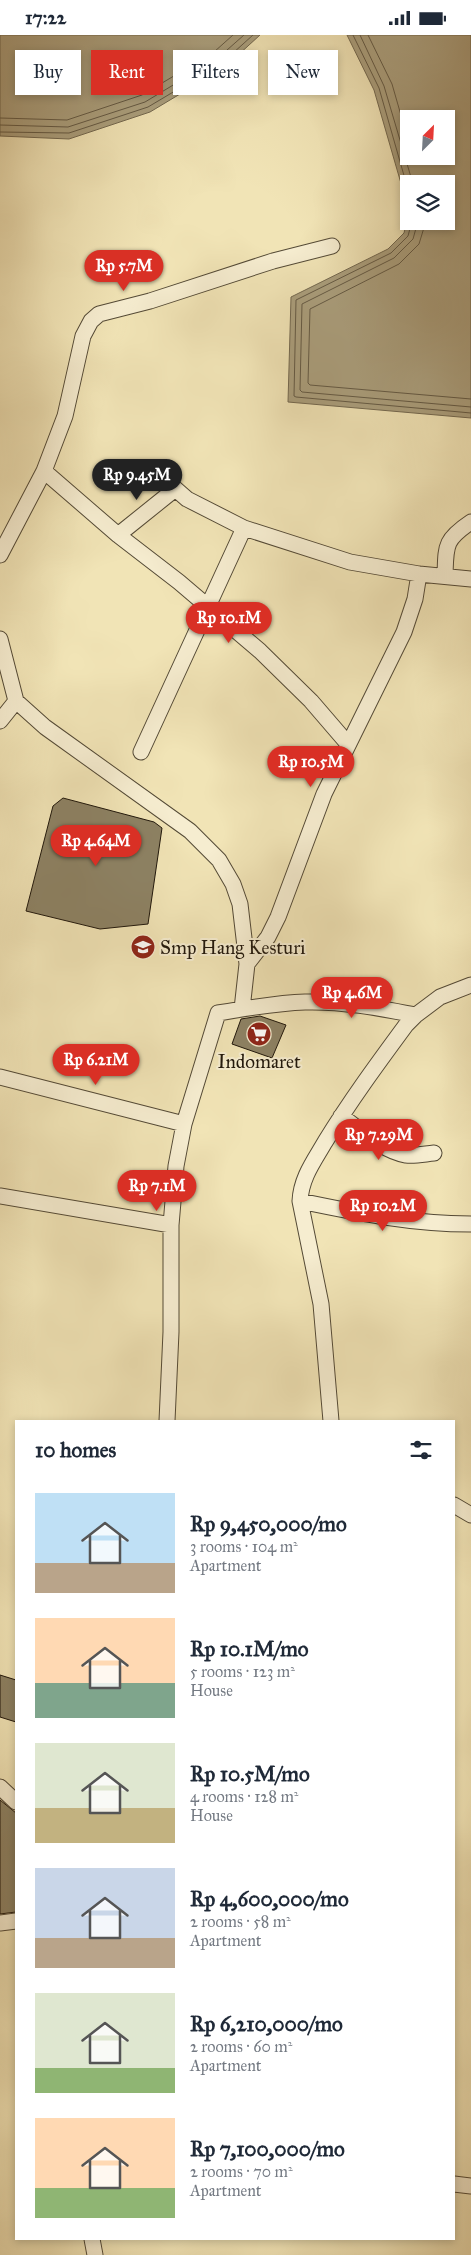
<!DOCTYPE html>
<meta charset="utf-8">
<style>
:root{--surface:#fff;--page:#f2f2f3;--text:#1f2937;--muted:#747a83;--accent:#d93025}
body{margin:0;font-family:"IM FELL Great Primer",serif;background:var(--page);color:var(--text);height:100vh;display:flex;flex-direction:column;font-size:19px;white-space:nowrap}
*{box-sizing:border-box;margin:0}
p{font-size:16px;color:var(--muted)}
.icon{flex:none;width:28px;height:28px;fill:none;stroke:currentColor;stroke-width:2;stroke-linecap:round;stroke-linejoin:round}
.map{position:relative;flex:1;overflow:hidden}
.sheet{position:absolute;left:15px;top:1385px;width:440px;height:820px;display:flex;flex-direction:column;background:var(--surface);border-radius:0px;box-shadow:0 2px 8px #0003}
.sheet>*{flex:none}
.banner{position:absolute;left:15px;top:15px;width:441px;height:45px;display:flex;gap:10px}
.needle{width:32px;rotate:24deg}
.buttons{position:absolute;left:400px;top:75px;display:grid;gap:10px}
.buttons a{display:grid;place-items:center;width:55px;height:55px;border-radius:0px;background:var(--surface);box-shadow:0 2px 8px #0003;font-size:25px}
.price{position:absolute;translate:-50% -42px;padding:0 11px;border-radius:18px;background:var(--accent);color:#fff;font-size:16px;line-height:32px;filter:drop-shadow(0 1px 2px #0008)}
.price::after{content:'';position:absolute;left:50%;top:30px;width:15px;height:11px;margin-left:-8px;background:inherit;clip-path:polygon(0 0,100% 0,50% 100%)}
.price.active{background:#222;color:#fff}
ul{padding:0;list-style:none}
li{display:flex;align-items:center;gap:15px;height:125px;padding:0 20px}
li span{display:grid;place-items:center;flex:none;width:140px;height:100px;border-radius:0px;color:#555}
li>.icon{margin-inline-start:auto}
span .icon{width:60px;height:60px;fill:#fffc;stroke-width:1}
li b{font-size:21px}
h2{display:flex;justify-content:space-between;align-items:center;height:60px;padding:0 20px;font-size:21px}
.pill{padding:0 18px;border-radius:0px;background:var(--surface);box-shadow:0 2px 8px #0003;font-size:18px;line-height:45px}
.pill.active{background:var(--accent);color:#fff}
.status{display:flex;justify-content:space-between;align-items:center;height:35px;padding:0 25px;background:var(--surface);direction:ltr}
.status svg{height:14px;fill:currentColor}
.map>svg:first-child{display:block}
.water{fill:#aa9e7c;stroke:#73684f;fill-rule:evenodd}
.lines{fill:none;stroke-linecap:round;stroke-linejoin:round}
.shore{stroke:#655a44;stroke-width:1}
.building{fill:#8d8264;stroke:#20170b}
.minor-casing{stroke:#544a36;stroke-width:17}
.minor{stroke:#f6edd0;stroke-width:15}
.labels{text-anchor:middle;dominant-baseline:central;stroke-width:4;stroke-linejoin:round;paint-order:stroke}
.poi-label{font-size:19px;fill:#20170b;stroke:#f6edd0;text-anchor:start}
</style>
<div class="status"><b>17:22</b><svg viewBox="0 0 49 12"><path d="M0 12V9h3v3zM5 12V6h3v6zM10 12V3h3v9zM15 12V0h3v12zM26 1h20v11H26zM47 4h2v5h-2z"/></svg></div>
<div class="map">
<svg width="471" height="2220" viewBox="0 0 471 2220">
<rect width="100%" height="100%" fill="#f1e4b6"/>
<filter id="stains"><feTurbulence type="fractalNoise" baseFrequency=".004" numOctaves="4"/><feColorMatrix values="0 0 0 0 .2 0 0 0 0 .09 0 0 0 0 .02 0 0 0 .5 -.17"/></filter>
<radialGradient id="worn" r=".72"><stop offset=".6" stop-color="#630" stop-opacity="0"/><stop offset="1" stop-color="#630" stop-opacity=".3"/></radialGradient>
<!-- water -->
<path class="water" d="M0 0H260L225 32 150 77 69 104 0 101Z
M347 0H471V383L288 367 291 262 388 214 404 198 409 177V186H446V149H409V176L374 55ZM409 84H446V121H409Z"/>
<g class="lines">
<!-- shore -->
<path class="shore" d="M353 0 379 53 409 158
M360 0 384 51 413 149
M368 0 392 49 409 108
M0 83 67 85 142 60 214 17 233 0
M0 90 68 92 145 67 218 23 244 0
M0 97 69 98 148 72 222 28 253 0
M412 186 408 201 391 218 296 265 294 361 296 362 471 378
M418 186 413 204 394 223 302 269 300 355 302 357 471 372
M426 186 419 209 399 229 310 274 308 348 310 350 471 364"/>
</g>
<!-- building -->
<path class="building" d="M63 763 154 787 162 793 148 889 100 894 26 876 53 771Z
M260 981 286 990 272 1023 232 1009 241 984Z
M0 1640 16 1645V1687L0 1682Z
M0 1765 16 1778V1877L0 1879Z"/>
<g class="lines">
<defs>
<path id="minor" d="M44 436 118 500 179 547 260 616 311 666 348 709
M163 443 187 464 244 493 350 527 419 539 471 544
M118 500 174 455
M0 520 44 436 65 381 83 301 91 286 99 279 150 266 273 226 332 211
M445 541C446 511 444 505 471 487
M0 604 16 666 45 692 190 796 219 825 233 849 240 869 247 929
M0 686 16 666
M141 717 244 493
M242 974 247 929 268 902 278 882 324 759 404 597 415 564 419 539
M0 1042 184 1089
M341 1081C360 1094 382 1116 406 1120 415 1121 424 1119 434 1118
M0 1161 171 1190
M300 1166C357 1178 412 1189 471 1189
M167 1386 171 1297V1190L176 1131 184 1089 218 978C247 973 276 968 305 967 343 966 379 973 416 980L440 962 471 950
M331 1386 321 1269 300 1166C301 1143 314 1126 325 1107 350 1066 378 1028 406 990L416 980
M454 1470 471 1480
M0 1752 16 1767
M0 1888 16 1886
M454 2149 471 2151
M92 2204 95 2220"/>
</defs>
<!-- minor casing -->
<use href="#minor" class="minor-casing"/>
<!-- minor -->
<use href="#minor" class="minor"/>
</g>
<!-- icons -->
<defs>
<symbol id="school-disc" viewBox="-11 -11 22 22"><circle r="9.5" fill="#8f2418" stroke="#f6edd0"/><path d="M0-5L7-2L0 1L-7-2ZM-4 1L0 2.5L4 1V4Q0 6-4 4Z" fill="#fff"/></symbol>
<symbol id="supermarket-disc" viewBox="-11 -11 22 22"><circle r="9.5" fill="#8f2418" stroke="#f6edd0"/><path d="M-6-5.5h2.5l.6 2H6L4.5 2H-2.5L-4.4-4H-6ZM-1.5 3.2a1.3 1.3 0 1 0 .1 0ZM3 3.2a1.3 1.3 0 1 0 .1 0Z" fill="#fff"/></symbol>
</defs>
<g fill-rule="evenodd">
<use href="#school-disc" x="129" y="898" width="28" height="28"/>
<use href="#supermarket-disc" x="245" y="985" width="28" height="28"/>
</g>
<g class="labels">
<!-- poi labels -->
<g class="poi-label">
<text x="160" y="912">Smp Hang Kesturi</text>
<text x="259" y="1026" text-anchor="middle">Indomaret</text>
</g>
</g>
<rect width="100%" height="100%" filter="url(#stains)"/>
<rect width="100%" height="100%" fill="url(#worn)"/>
</svg>
<div class="buttons">
<a><svg class="needle" viewBox="-14 -14 28 28"><path d="M0-13l5 13h-10z" fill="#e53935"/><path d="M0 13l5-13h-10z" fill="#747a83"/></svg></a>
<a><svg class="icon" aria-label="layers" viewBox="0 0 24 24"><path d="M12 4l9 5-9 5-9-5zM3 14l9 5 9-5"/></svg></a>
</div>
<b class="price" style="left:124px;top:257px">Rp 5.7M</b>
<b class="price active" style="left:137px;top:466px">Rp 9.45M</b>
<b class="price" style="left:229px;top:609px">Rp 10.1M</b>
<b class="price" style="left:311px;top:753px">Rp 10.5M</b>
<b class="price" style="left:96px;top:832px">Rp 4.64M</b>
<b class="price" style="left:352px;top:984px">Rp 4.6M</b>
<b class="price" style="left:96px;top:1051px">Rp 6.21M</b>
<b class="price" style="left:379px;top:1126px">Rp 7.29M</b>
<b class="price" style="left:157px;top:1177px">Rp 7.1M</b>
<b class="price" style="left:383px;top:1197px">Rp 10.2M</b>
<div class="banner">
<a class="pill">Buy</a>
<a class="pill active">Rent</a>
<a class="pill">Filters</a>
<a class="pill">New</a>
</div>
<section class="sheet">
<h2>10 homes<svg class="icon" aria-label="filters" viewBox="0 0 24 24"><path d="M4 7h16M4 17h16"/><circle cx="9" cy="7" r="2"/><circle cx="15" cy="17" r="2"/></svg></h2>
<ul>
<li><span style="background:linear-gradient(#bfe0f5 70%,#b9a48a 0)"><svg class="icon" aria-label="home" viewBox="0 0 24 24"><path d="M3 11l9-7 9 7M6 9v11h12V9"/></svg></span><div><b>Rp 9,450,000/mo</b><p>3 rooms · 104 m²</p><p>Apartment</p></div></li>
<li><span style="background:linear-gradient(#ffd9b3 65%,#7fa58c 0)"><svg class="icon" aria-label="home" viewBox="0 0 24 24"><path d="M3 11l9-7 9 7M6 9v11h12V9"/></svg></span><div><b>Rp 10.1M/mo</b><p>5 rooms · 123 m²</p><p>House</p></div></li>
<li><span style="background:linear-gradient(#dfe7d0 65%,#c2b280 0)"><svg class="icon" aria-label="home" viewBox="0 0 24 24"><path d="M3 11l9-7 9 7M6 9v11h12V9"/></svg></span><div><b>Rp 10.5M/mo</b><p>4 rooms · 128 m²</p><p>House</p></div></li>
<li><span style="background:linear-gradient(#c9d6e8 70%,#b9a48a 0)"><svg class="icon" aria-label="home" viewBox="0 0 24 24"><path d="M3 11l9-7 9 7M6 9v11h12V9"/></svg></span><div><b>Rp 4,600,000/mo</b><p>2 rooms · 58 m²</p><p>Apartment</p></div></li>
<li><span style="background:linear-gradient(#dfe7d0 75%,#8fb573 0)"><svg class="icon" aria-label="home" viewBox="0 0 24 24"><path d="M3 11l9-7 9 7M6 9v11h12V9"/></svg></span><div><b>Rp 6,210,000/mo</b><p>2 rooms · 60 m²</p><p>Apartment</p></div></li>
<li><span style="background:linear-gradient(#ffd9b3 70%,#8fb573 0)"><svg class="icon" aria-label="home" viewBox="0 0 24 24"><path d="M3 11l9-7 9 7M6 9v11h12V9"/></svg></span><div><b>Rp 7,100,000/mo</b><p>2 rooms · 70 m²</p><p>Apartment</p></div></li>
</ul>
</section>
</div>
